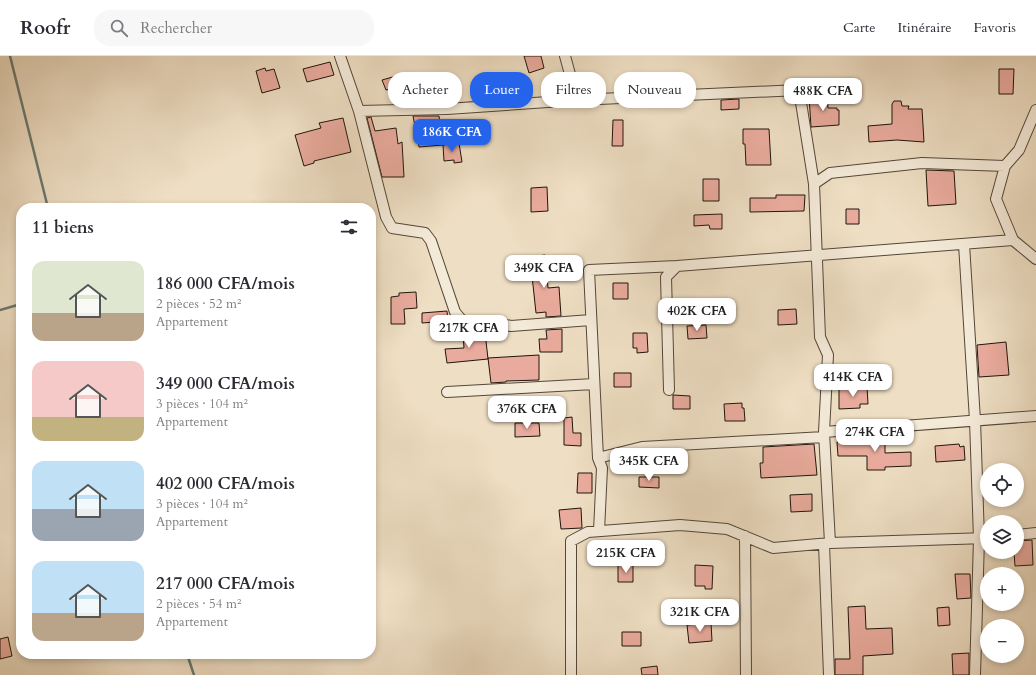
<!DOCTYPE html>
<html lang="fr">
<meta charset="utf-8">
<style>
:root{--surface:#fff;--page:#f7f7f7;--text:#2b2b33;--muted:#7c7c81;--line:#e1e1e2;--accent:#2563eb}
body{margin:0;font-family:Cardo,serif;background:var(--page);color:var(--text);height:100vh;display:flex;flex-direction:column;font-size:15px;white-space:nowrap}
*{box-sizing:border-box;margin:0}
p{font-size:13px;color:var(--muted)}
.icon{flex:none;width:22px;height:22px;fill:none;stroke:currentColor;stroke-width:2;stroke-linecap:round;stroke-linejoin:round}
.map{position:relative;flex:1;overflow:hidden}
.panel{position:absolute;left:16px;top:147px;width:360px;height:456px;display:flex;flex-direction:column;background:var(--surface);border-radius:16px;box-shadow:0 2px 6px #0003}
.panel>*{flex:none}
.banner{position:absolute;left:388px;top:16px;width:380px;height:36px;display:flex;gap:8px}
.tools{position:absolute;left:980px;top:407px;display:grid;gap:8px}
.tools a{display:grid;place-items:center;width:44px;height:44px;border-radius:50%;background:var(--surface);box-shadow:0 2px 6px #0003;font-size:20px}
.price{position:absolute;translate:-50% -34px;padding:0 9px;border-radius:8px;background:#fff;color:#222;font-size:13px;line-height:26px;filter:drop-shadow(0 1px 2px #0008)}
.price::after{content:'';position:absolute;left:50%;top:24px;width:12px;height:9px;margin-left:-6px;background:inherit;clip-path:polygon(0 0,100% 0,50% 100%)}
.price.on{background:var(--accent);color:#fff}
ul{padding:0;list-style:none}
li{display:flex;align-items:center;gap:12px;height:100px;padding:0 16px}
li span{display:grid;place-items:center;flex:none;width:112px;height:80px;border-radius:12px;color:#555}
li>.icon{margin-inline-start:auto}
span .icon{width:48px;height:48px;fill:#fffc;stroke-width:1}
li b{font-size:17px}
h2{display:flex;justify-content:space-between;align-items:center;height:48px;padding:0 16px;font-size:17px}
.pill{padding:0 14px;border-radius:16px;background:var(--surface);box-shadow:0 2px 6px #0003;font-size:14px;line-height:36px}
.pill.on{background:var(--accent);color:#fff}
header{display:flex;align-items:center;gap:24px;box-sizing:border-box;height:56px;padding:0 20px;background:var(--surface);border-bottom:1px solid var(--line)}
header strong{font-size:19px}
nav{display:flex;gap:22px;margin-inline-start:auto;font-size:14px}
.search{width:280px;height:36px;background:var(--page);display:flex;align-items:center;gap:10px;box-sizing:border-box;padding:0 14px;border-radius:16px;color:var(--muted);font-size:15px}
.map>svg:first-child{display:block}
.lines{fill:none;stroke-linecap:round;stroke-linejoin:round}
.stream{stroke:#697970;stroke-width:2.5}
.building{fill:#e9ab9d;stroke:#20150c}
.minor-casing{stroke:#54473a;stroke-width:12}
.minor{stroke:#f4ead8;stroke-width:10}
</style>
<header>
<strong>Roofr</strong>
<div class="search"><svg class="icon" aria-label="search" viewBox="0 0 24 24"><circle cx="10" cy="10" r="6"/><path d="M15 15l6 6"/></svg>Rechercher</div>
<nav><a>Carte</a><a>Itinéraire</a><a>Favoris</a></nav>
</header>
<div class="map">
<svg width="1036" height="619" viewBox="0 0 1036 619">
<rect width="100%" height="100%" fill="#eedec3"/>
<filter id="stains"><feTurbulence type="fractalNoise" baseFrequency=".005" numOctaves="4"/><feColorMatrix values="0 0 0 0 .2 0 0 0 0 .09 0 0 0 0 .02 0 0 0 .5 -.17"/></filter>
<radialGradient id="worn" r=".72"><stop offset=".6" stop-color="#630" stop-opacity="0"/><stop offset="1" stop-color="#630" stop-opacity=".3"/></radialGradient>
<g class="lines">
<!-- stream -->
<path class="stream" d="M10 0 48 152
M0 254 21 248
M187 598 194 619"/>
</g>
<!-- building -->
<path class="building" d="M524 0H541L544 12 529 17Z
M330 6 334 19 307 26 303 13Z
M265 12 266 15 274 13 280 32 262 37 256 15Z
M999 13H1014L1013 38H999Z
M407 17 410 25 400 26V31L386 34 382 24Z
M827 38 828 52H837V54H839V69L811 71 809 40Z
M739 43V53L721 54V44Z
M894 45H901L902 50H909L908 53H922L924 86 897 84 869 86 868 70 892 68V48Z
M413 60H439L443 89 419 91Z
M371 61 375 75 396 72 398 88 402 86 404 121H382L367 62Z
M343 62 351 96 314 105V107L304 110 295 79 321 72 319 67Z
M613 64H623V90H612Z
M743 73H769L771 109H746L745 88H743Z
M459 87 462 106 454 107V104L444 105 443 89Z
M926 114 954 115 956 148 928 150Z
M703 123H719V145H703Z
M547 131 548 155 531 156V132Z
M776 139H805L804 155 750 156V142H776Z
M846 153H859V168H846Z
M722 158V173H710L709 169 694 170V159Z
M545 199 548 232 559 231 561 260 546 261V256L536 257 530 201Z
M613 227H628V243H613Z
M416 236 417 252 404 253 405 268H391V241L399 240V237Z
M796 253 797 268 778 269V254Z
M447 255 448 265 422 267V257Z
M706 269 707 282 688 283 687 270Z
M562 273V296H540L539 283H547L546 274Z
M485 276 488 303 447 307 445 293 464 292 463 278Z
M633 277H647L648 296 637 297V292H633Z
M1006 286 1009 319 979 321 977 289Z
M539 299V324L506 325V326L491 327 488 302Z
M614 317H631V331H614Z
M867 331 868 348H860V352L839 353V332Z
M673 339 690 340V353H673Z
M742 347V352H744L745 365H725L724 348Z
M572 361 573 377H581V390L564 389V362Z
M515 367H539L540 380 515 381Z
M885 378V397L911 396V410L885 411V414H867V400H838L837 386 866 385V379Z
M814 388 817 419 761 422 760 407H763V391Z
M959 388 960 391 964 390 965 404 936 406 935 390Z
M578 417H592V437H577Z
M639 421H659V432L639 431Z
M812 438V455L791 456 790 439Z
M581 452 582 472 561 473 559 454Z
M1032 484 1033 509 1015 510 1014 496H1017V485Z
M618 509H633V526H618Z
M695 509 713 510 712 533H705V530H695Z
M955 518H970L971 542 957 543Z
M865 550 866 573 892 572 893 598 863 600V619H835V603H850L848 551Z
M949 551 950 569 938 570 937 552Z
M711 567 712 585 689 587 687 569Z
M622 576H641V590H622Z
M8 581 12 600 0 603V583Z
M969 597V619H953L952 598Z
M657 610 658 619H642L641 612Z"/>
<g class="lines">
<defs>
<path id="minor" d="M340 0 359 55 386 161 392 172 425 177 431 185 455 256 465 268 489 266 511 270 591 264
M565 0 577 44
M359 55 447 53 577 44 799 34 814 128
M1013 184 996 143 1005 110 1019 94 1036 54
M964 188 975 364 979 483 975 619
M669 334 666 221 677 210 1013 184 1036 203
M447 336 594 328
M824 376 1036 360
M598 402 642 391 824 381
M599 475 602 412 598 402 589 214 677 210
M1017 479 1036 477
M745 480 746 619
M830 487 824 376 828 299 820 281 814 128 830 117 922 107 1005 110
M824 488 829 619
M571 619V485L588 476 680 469 727 473 773 492 830 487 987 482"/>
</defs>
<!-- minor casing -->
<use href="#minor" class="minor-casing"/>
<!-- minor -->
<use href="#minor" class="minor"/>
</g>
<rect width="100%" height="100%" filter="url(#stains)"/>
<rect width="100%" height="100%" fill="url(#worn)"/>
</svg>
<div class="tools">
<a><svg class="icon" aria-label="locate" viewBox="0 0 24 24"><circle cx="12" cy="12" r="6"/><path d="M12 2v4M12 18v4M2 12h4M18 12h4"/></svg></a>
<a><svg class="icon" aria-label="layers" viewBox="0 0 24 24"><path d="M12 4l9 5-9 5-9-5zM3 14l9 5 9-5"/></svg></a>
<a>+</a>
<a>−</a>
</div>
<b class="price" style="left:823px;top:56px">488K CFA</b>
<b class="price on" style="left:452px;top:97px">186K CFA</b>
<b class="price" style="left:544px;top:233px">349K CFA</b>
<b class="price" style="left:697px;top:276px">402K CFA</b>
<b class="price" style="left:469px;top:293px">217K CFA</b>
<b class="price" style="left:853px;top:342px">414K CFA</b>
<b class="price" style="left:527px;top:374px">376K CFA</b>
<b class="price" style="left:875px;top:397px">274K CFA</b>
<b class="price" style="left:649px;top:426px">345K CFA</b>
<b class="price" style="left:626px;top:518px">215K CFA</b>
<b class="price" style="left:700px;top:577px">321K CFA</b>
<div class="banner">
<a class="pill">Acheter</a>
<a class="pill on">Louer</a>
<a class="pill">Filtres</a>
<a class="pill">Nouveau</a>
</div>
<section class="panel">
<h2>11 biens<svg class="icon" aria-label="filters" viewBox="0 0 24 24"><path d="M4 7h16M4 17h16"/><circle cx="9" cy="7" r="2"/><circle cx="15" cy="17" r="2"/></svg></h2>
<ul>
<li><span style="background:linear-gradient(#dfe7d0 65%,#b9a48a 0)"><svg class="icon" aria-label="home" viewBox="0 0 24 24"><path d="M3 11l9-7 9 7M6 9v11h12V9"/></svg></span><div><b>186 000 CFA/mois</b><p>2 pièces · 52 m²</p><p>Appartement</p></div></li>
<li><span style="background:linear-gradient(#f6c9c9 70%,#c2b280 0)"><svg class="icon" aria-label="home" viewBox="0 0 24 24"><path d="M3 11l9-7 9 7M6 9v11h12V9"/></svg></span><div><b>349 000 CFA/mois</b><p>3 pièces · 104 m²</p><p>Appartement</p></div></li>
<li><span style="background:linear-gradient(#bfe0f5 60%,#9aa5b1 0)"><svg class="icon" aria-label="home" viewBox="0 0 24 24"><path d="M3 11l9-7 9 7M6 9v11h12V9"/></svg></span><div><b>402 000 CFA/mois</b><p>3 pièces · 104 m²</p><p>Appartement</p></div></li>
<li><span style="background:linear-gradient(#bfe0f5 65%,#b9a48a 0)"><svg class="icon" aria-label="home" viewBox="0 0 24 24"><path d="M3 11l9-7 9 7M6 9v11h12V9"/></svg></span><div><b>217 000 CFA/mois</b><p>2 pièces · 54 m²</p><p>Appartement</p></div></li>
</ul>
</section>
</div>
